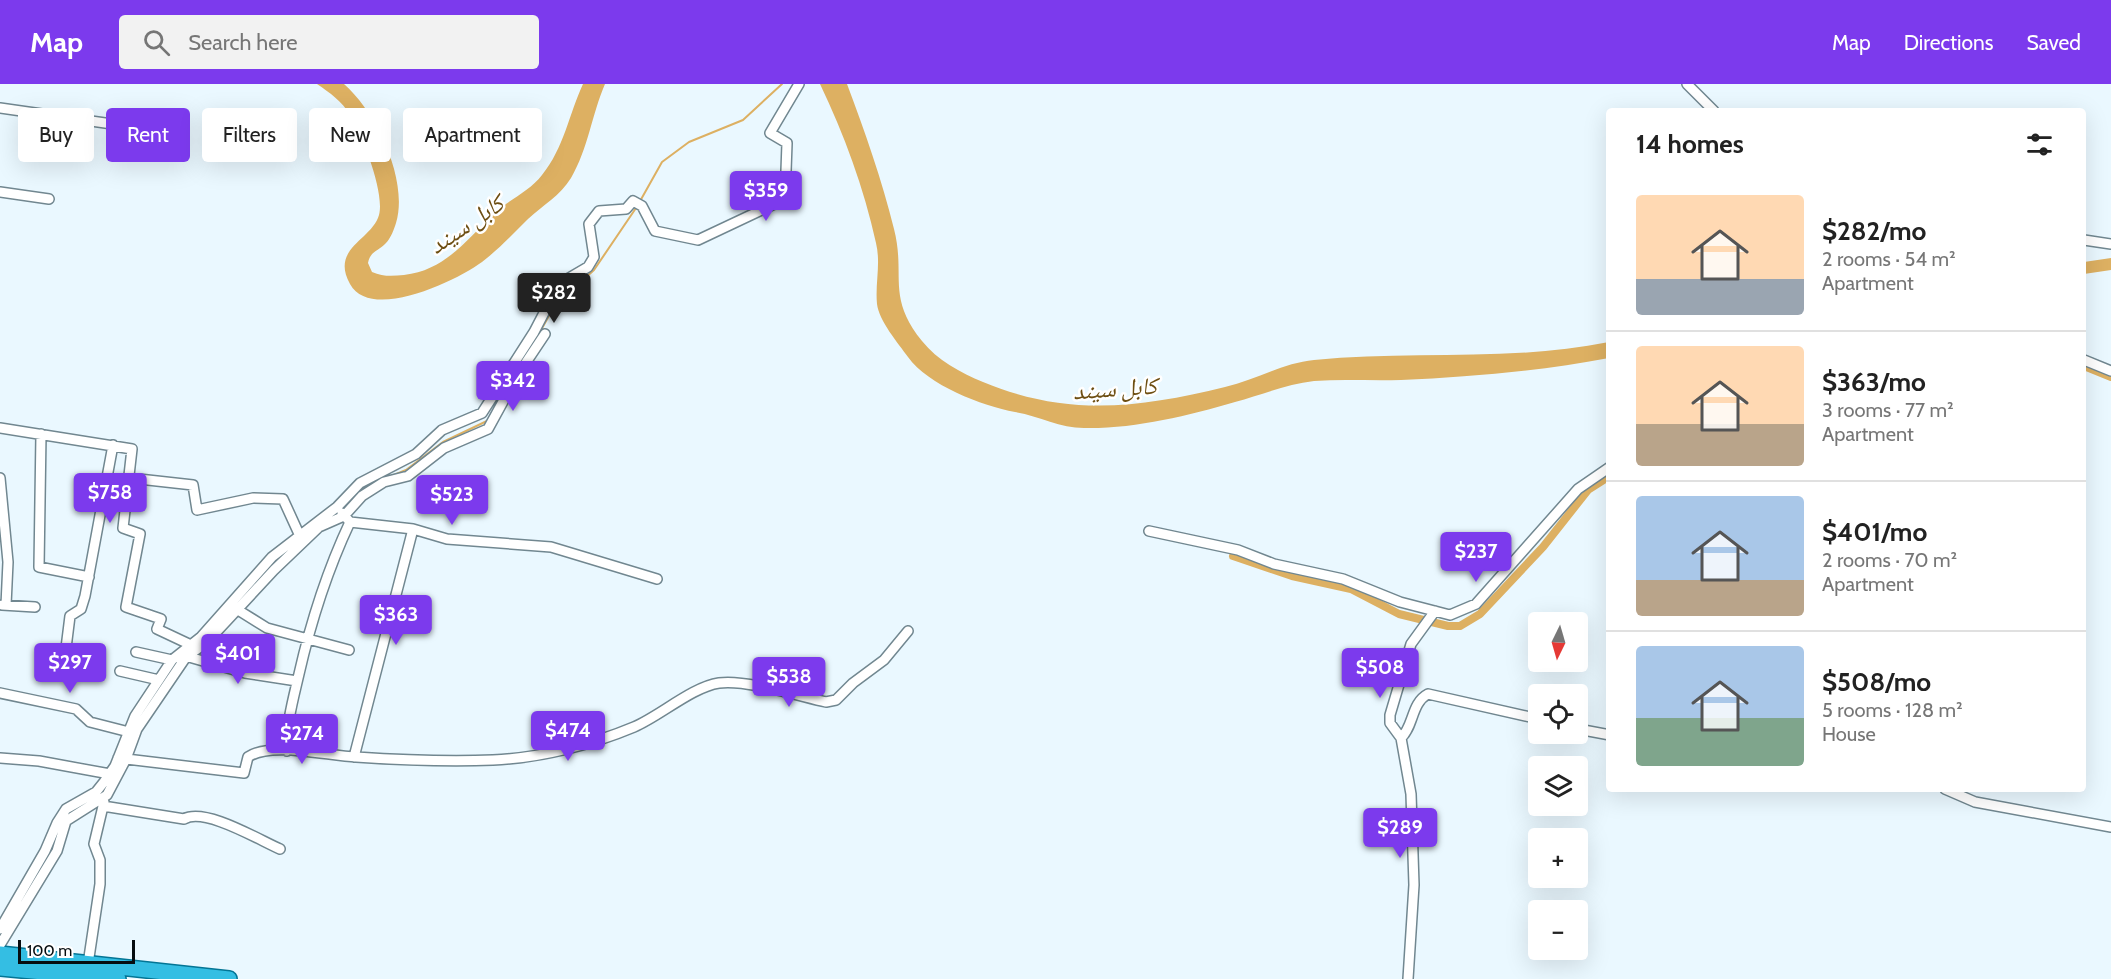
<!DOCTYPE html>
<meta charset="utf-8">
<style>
:root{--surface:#fff;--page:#f2f2f2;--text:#222;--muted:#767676;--line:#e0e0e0;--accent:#7c3aed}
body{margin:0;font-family:Cabin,"Noto Naskh Arabic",sans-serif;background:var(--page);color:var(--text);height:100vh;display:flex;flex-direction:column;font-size:22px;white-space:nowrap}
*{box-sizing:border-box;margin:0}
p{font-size:20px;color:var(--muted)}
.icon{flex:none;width:33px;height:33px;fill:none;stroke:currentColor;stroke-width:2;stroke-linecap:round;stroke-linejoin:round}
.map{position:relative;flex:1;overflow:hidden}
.sheet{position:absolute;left:1606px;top:24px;width:480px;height:684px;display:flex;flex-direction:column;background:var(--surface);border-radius:6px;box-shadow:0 6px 24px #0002}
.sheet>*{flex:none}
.top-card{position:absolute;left:18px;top:24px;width:570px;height:54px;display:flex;gap:12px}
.needle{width:39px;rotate:185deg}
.controls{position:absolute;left:1528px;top:528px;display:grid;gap:12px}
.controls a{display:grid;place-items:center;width:60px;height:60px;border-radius:6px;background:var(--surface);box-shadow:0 6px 24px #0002;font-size:30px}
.scale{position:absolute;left:18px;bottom:15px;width:117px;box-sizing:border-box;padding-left:6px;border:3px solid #060d10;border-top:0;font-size:16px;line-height:21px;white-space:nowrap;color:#060d10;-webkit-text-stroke:4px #fff;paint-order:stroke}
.price{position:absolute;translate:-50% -51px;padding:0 14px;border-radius:6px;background:var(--accent);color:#fff;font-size:20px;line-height:39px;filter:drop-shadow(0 2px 3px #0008)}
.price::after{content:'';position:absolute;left:50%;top:36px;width:18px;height:14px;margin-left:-9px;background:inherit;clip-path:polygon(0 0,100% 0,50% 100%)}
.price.active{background:#222;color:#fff}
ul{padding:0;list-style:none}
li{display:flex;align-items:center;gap:18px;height:150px;padding:0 30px}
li+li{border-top:2px solid var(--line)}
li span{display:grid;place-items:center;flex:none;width:168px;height:120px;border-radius:6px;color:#555}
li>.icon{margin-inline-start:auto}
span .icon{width:72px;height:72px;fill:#fffc;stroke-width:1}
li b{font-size:26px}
h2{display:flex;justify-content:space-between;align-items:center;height:72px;padding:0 30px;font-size:26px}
.chip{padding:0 21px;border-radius:6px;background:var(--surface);box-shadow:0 6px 24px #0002;font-size:21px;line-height:54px}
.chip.active{background:var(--accent);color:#fff}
header{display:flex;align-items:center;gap:36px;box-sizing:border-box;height:84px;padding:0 30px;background:var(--accent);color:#fff}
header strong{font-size:28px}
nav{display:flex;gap:33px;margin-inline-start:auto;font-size:21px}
.search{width:420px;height:54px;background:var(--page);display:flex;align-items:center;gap:15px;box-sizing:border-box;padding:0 21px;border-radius:6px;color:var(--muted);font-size:22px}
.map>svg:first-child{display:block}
.water{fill:#ddb062}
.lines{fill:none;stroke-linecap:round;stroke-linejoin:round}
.stream{stroke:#ddb062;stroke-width:2}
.canal{stroke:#ddb062;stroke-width:8}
.minor-casing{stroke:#718790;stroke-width:12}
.trunk-casing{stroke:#037595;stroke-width:18}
.minor{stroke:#fff;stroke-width:9}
.trunk{stroke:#34bee3;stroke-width:15}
.labels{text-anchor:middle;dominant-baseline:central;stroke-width:5;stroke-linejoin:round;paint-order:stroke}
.water-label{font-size:24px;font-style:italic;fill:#6d4e12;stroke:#fff}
</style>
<header>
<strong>Map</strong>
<div class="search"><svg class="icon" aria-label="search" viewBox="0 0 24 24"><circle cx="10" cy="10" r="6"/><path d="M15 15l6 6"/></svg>Search here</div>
<nav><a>Map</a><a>Directions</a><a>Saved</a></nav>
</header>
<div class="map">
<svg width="2111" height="895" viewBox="0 0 2111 895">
<rect width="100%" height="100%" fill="#eaf8ff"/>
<!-- water -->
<path class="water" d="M317 0H344C376 28 409 96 396 139 394 145 391 154 386 159 379 167 370 167 368 179L372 188C383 193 393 192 404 191 446 186 466 156 496 128 510 115 530 107 542 91 564 64 569 30 583 0H605C592 30 588 65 571 94 560 112 543 121 528 135 513 150 499 165 482 178 456 197 371 238 350 200 330 164 372 156 379 131 385 108 362 51 350 31 342 17 330 9 317 0Z
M820 0H847C865 48 882 96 894 145 906 192 886 212 922 257 937 276 961 289 983 298 1067 333 1139 324 1225 303 1255 296 1283 279 1314 276 1412 266 1512 278 1609 258V274C1540 287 1471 293 1401 296 1372 297 1343 295 1314 297 1287 300 1261 311 1235 318 1187 332 1134 345 1084 344 1060 344 1039 332 1015 328 982 322 928 301 908 273 898 259 879 237 877 220 875 199 881 180 876 159 864 104 844 50 820 0Z
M2111 174V186L2084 190V178Z"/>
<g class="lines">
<!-- stream -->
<path class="stream" d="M639 119 662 78 689 58 743 36 782 0
M531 264 555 221 594 186 636 124
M360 405 406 386 443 358 489 336
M340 426 357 409
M268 486 281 473
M99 710 107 701"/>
<!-- canal -->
<path class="canal" d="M2084 282 2111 293
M1233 472 1292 492 1351 505 1399 530 1448 542H1460L1480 530 1543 463 1588 406 1610 392"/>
<defs>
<path id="minor" d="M1687 0 1714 27
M0 24 133 43
M0 108 49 115
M2084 156 2111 160
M2084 276 2111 287
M0 344 132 365 123 444 140 450 126 523 161 535 157 545 191 561
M41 350 39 483 89 493
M0 394 8 478 6 521
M130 394 193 401 197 426 253 414 283 415 299 450
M342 429 350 438 413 445 447 455 551 463 657 495
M1149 447 1238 466 1274 480 1343 495 1400 518 1450 531 1476 520 1578 405 1610 383
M2 521 35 523
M238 526 267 544 349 566
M136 568 172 576
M182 571 245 589 297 597
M120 587 159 596
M63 588 70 532 81 525 85 512 113 361
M0 609 76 625 90 638 129 648
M1578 645 1610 651
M1401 654C1414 642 1411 619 1428 610L1539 635
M287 667C286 640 293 616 299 590 311 537 327 487 350 438
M354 673 413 445
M0 674 39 677 110 690
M118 674 244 689 248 673C271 657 328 672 356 673 401 676 447 678 493 676 540 674 591 661 634 643 660 632 692 603 719 599 745 595 799 612 826 618L836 616 853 599 884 576 908 547
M1945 705 1975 718 2111 743
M103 722 184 735C205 723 259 756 280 765
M0 845 45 767 57 739 66 725 96 708 104 698 115 682 135 632 172 576 201 553 272 473 337 423 360 399 416 370 442 346 482 329 534 248 559 200 588 183 594 173 589 140 599 127 626 125 633 117 642 122 655 147 698 156 785 115 787 59 770 49 799 0
M0 861 57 767 66 737 107 711 126 675 137 645 186 573 207 558 274 486 319 443 344 432 362 412 384 398 408 392 444 364 488 345 517 292 545 250
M88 880 100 800V776L94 760 104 718
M1408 895 1414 801 1411 710 1401 654 1390 639V631L1411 560 1435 527"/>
<path id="trunk" d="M0 870 229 895
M0 884 118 895"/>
</defs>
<!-- minor casing -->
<use href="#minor" class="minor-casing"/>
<!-- trunk casing -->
<use href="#trunk" class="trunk-casing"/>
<!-- minor -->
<use href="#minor" class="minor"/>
<!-- trunk -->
<use href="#trunk" class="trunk"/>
</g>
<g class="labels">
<!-- water labels -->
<g class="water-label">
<text transform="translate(466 140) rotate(-34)">کابل سيند</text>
<text transform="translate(1115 304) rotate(-4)">کابل سيند</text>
</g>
</g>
</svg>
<div class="controls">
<a><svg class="needle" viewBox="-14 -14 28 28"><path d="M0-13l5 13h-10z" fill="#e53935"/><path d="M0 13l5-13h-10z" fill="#767676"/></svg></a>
<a><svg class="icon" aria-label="locate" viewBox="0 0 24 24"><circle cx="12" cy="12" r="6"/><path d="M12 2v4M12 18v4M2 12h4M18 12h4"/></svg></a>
<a><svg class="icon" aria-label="layers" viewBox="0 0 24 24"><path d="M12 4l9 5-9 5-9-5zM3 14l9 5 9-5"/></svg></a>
<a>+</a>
<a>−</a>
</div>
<div class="scale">100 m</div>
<b class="price" style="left:766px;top:138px">$359</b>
<b class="price active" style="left:554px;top:240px">$282</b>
<b class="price" style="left:513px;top:328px">$342</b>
<b class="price" style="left:110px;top:440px">$758</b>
<b class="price" style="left:452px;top:442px">$523</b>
<b class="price" style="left:1476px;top:499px">$237</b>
<b class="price" style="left:396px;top:562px">$363</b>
<b class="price" style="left:238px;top:601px">$401</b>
<b class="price" style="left:70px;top:610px">$297</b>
<b class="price" style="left:1380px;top:615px">$508</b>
<b class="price" style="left:789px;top:624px">$538</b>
<b class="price" style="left:568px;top:678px">$474</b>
<b class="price" style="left:302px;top:681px">$274</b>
<b class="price" style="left:1400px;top:775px">$289</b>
<div class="top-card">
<a class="chip">Buy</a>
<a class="chip active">Rent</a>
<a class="chip">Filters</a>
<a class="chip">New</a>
<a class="chip">Apartment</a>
</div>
<section class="sheet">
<h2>14 homes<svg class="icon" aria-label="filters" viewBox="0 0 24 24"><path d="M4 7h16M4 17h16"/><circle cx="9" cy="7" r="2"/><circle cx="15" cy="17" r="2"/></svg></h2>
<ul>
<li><span style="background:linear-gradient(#ffd9b3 70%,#9aa5b1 0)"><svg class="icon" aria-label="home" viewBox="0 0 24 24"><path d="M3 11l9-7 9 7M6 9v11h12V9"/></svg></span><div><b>$282/mo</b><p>2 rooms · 54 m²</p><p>Apartment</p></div></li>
<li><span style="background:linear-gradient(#ffd9b3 65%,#b9a48a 0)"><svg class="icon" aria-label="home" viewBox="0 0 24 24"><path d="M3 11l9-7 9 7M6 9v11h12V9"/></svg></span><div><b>$363/mo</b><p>3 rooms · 77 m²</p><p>Apartment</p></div></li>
<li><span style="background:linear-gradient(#a9c7e8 70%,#b9a48a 0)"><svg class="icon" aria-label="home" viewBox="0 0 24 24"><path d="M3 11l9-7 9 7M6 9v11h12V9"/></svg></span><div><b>$401/mo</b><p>2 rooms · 70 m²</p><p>Apartment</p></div></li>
<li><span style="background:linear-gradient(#a9c7e8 60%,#7fa58c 0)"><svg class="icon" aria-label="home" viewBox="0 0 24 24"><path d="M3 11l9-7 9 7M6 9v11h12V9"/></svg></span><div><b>$508/mo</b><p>5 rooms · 128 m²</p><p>House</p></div></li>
</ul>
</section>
</div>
